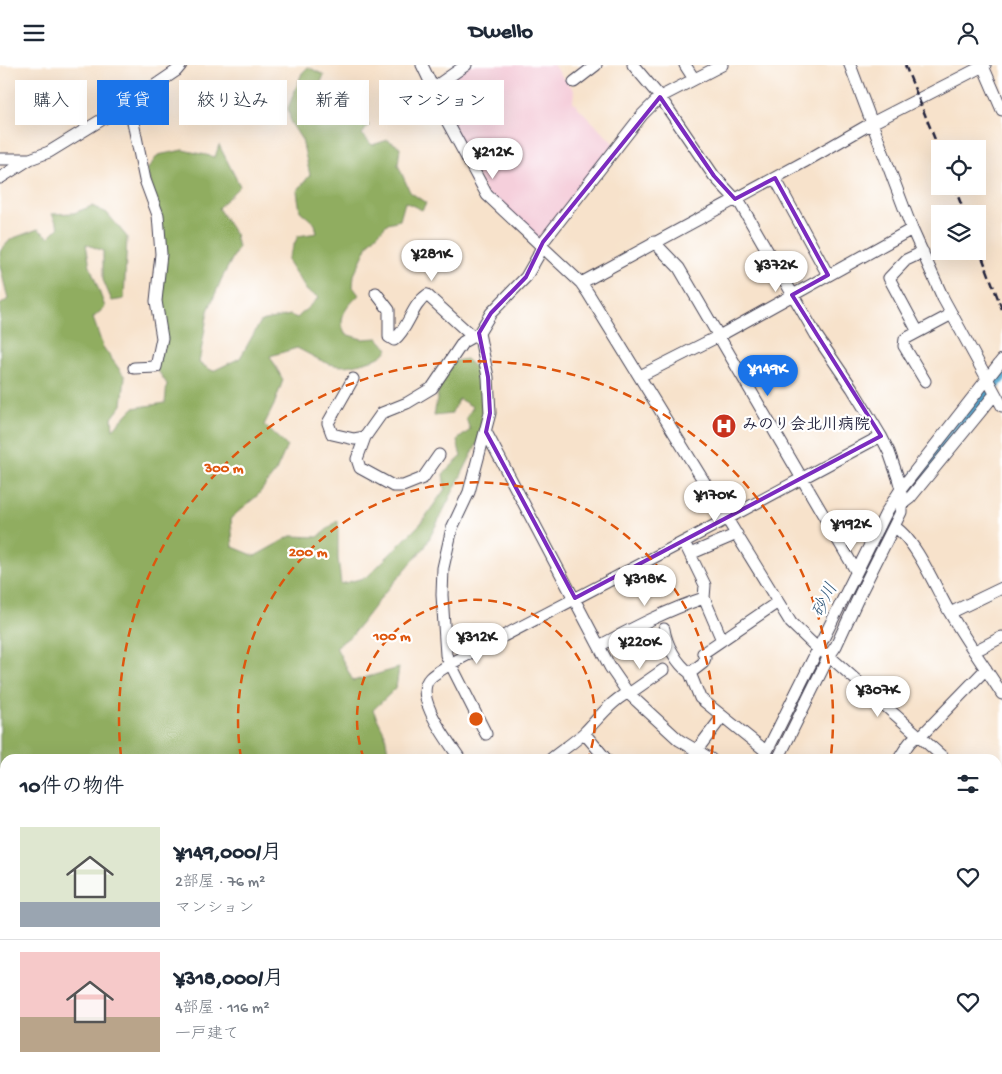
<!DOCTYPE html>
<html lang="ja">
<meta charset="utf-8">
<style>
:root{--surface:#fff;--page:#f2f2f3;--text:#1f2937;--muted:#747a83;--line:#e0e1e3;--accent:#1a73e8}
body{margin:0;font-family:"Gochi Hand","Klee One",sans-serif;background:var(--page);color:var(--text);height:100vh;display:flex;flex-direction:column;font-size:19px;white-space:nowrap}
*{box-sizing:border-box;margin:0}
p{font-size:16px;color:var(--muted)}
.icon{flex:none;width:28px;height:28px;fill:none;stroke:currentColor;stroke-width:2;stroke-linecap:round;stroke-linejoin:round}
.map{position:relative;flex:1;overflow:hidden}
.details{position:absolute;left:0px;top:689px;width:1002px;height:321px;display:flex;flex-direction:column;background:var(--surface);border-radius:15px 15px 0 0;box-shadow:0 5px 20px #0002}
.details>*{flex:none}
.guide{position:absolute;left:15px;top:15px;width:500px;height:45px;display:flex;gap:10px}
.buttons{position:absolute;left:931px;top:75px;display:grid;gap:10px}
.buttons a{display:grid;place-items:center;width:55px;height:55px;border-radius:0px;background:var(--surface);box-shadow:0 5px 20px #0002;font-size:25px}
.price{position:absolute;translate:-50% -42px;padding:0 11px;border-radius:18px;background:#fff;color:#222;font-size:16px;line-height:32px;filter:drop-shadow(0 1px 2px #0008)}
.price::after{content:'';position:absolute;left:50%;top:30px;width:15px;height:11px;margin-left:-8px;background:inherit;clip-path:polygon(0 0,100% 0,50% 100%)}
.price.current{background:var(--accent);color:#fff}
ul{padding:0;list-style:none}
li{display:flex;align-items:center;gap:15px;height:125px;padding:0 20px}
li+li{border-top:1px solid var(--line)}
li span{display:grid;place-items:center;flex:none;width:140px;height:100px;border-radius:0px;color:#555}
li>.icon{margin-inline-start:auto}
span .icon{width:60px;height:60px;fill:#fffc;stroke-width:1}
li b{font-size:21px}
h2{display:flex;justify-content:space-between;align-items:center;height:60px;padding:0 20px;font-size:21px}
.chip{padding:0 18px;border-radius:0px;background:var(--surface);box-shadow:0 5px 20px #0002;font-size:18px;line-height:45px}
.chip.current{background:var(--accent);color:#fff}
header{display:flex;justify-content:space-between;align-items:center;height:65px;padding:0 20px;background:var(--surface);font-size:22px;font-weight:700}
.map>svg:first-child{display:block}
.built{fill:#f5cfdb}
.forest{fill:#90ad60;stroke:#59684e}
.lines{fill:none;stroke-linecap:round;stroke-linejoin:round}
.river{stroke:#54a7cf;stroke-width:14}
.minor-casing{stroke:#423f51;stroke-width:13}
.major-casing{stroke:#423f51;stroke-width:17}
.minor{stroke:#fff;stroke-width:11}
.major{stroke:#fdbc70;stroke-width:15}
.rail{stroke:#22223b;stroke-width:2.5;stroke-dasharray:8 4;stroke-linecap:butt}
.marked{fill:none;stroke:#7b2cbf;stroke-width:4;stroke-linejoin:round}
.ring{fill:none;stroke:#de560e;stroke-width:2.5;stroke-dasharray:9 6}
.labels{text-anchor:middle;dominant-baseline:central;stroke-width:4.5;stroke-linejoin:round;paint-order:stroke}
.poi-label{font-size:16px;font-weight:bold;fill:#22223b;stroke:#fff;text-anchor:start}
.water-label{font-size:18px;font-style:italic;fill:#385e7e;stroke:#fff}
.centre{fill:#de560e;stroke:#fff;stroke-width:2.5}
.ring-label{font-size:15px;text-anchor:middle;font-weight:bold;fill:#de560e;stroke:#fff;stroke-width:4.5;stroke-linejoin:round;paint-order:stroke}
</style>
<header><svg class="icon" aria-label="menu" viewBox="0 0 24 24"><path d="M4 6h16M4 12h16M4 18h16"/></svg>Dwello<svg class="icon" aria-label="person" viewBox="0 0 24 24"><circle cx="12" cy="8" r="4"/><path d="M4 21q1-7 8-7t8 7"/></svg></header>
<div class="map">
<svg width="1002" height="1009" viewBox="0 0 1002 1009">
<rect width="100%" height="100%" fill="#fff"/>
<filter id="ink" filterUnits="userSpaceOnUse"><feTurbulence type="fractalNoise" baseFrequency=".02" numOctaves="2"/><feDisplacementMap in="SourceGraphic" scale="10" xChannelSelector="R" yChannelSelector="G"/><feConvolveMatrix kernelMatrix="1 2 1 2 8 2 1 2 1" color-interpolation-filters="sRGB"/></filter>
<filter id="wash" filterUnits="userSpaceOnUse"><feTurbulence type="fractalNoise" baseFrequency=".0096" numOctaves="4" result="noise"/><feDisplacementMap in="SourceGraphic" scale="20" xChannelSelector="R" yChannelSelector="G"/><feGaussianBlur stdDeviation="1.12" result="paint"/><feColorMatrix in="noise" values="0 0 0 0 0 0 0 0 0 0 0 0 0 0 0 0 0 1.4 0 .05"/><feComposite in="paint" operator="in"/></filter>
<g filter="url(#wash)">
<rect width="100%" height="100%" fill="#f7e2cb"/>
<!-- built -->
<path class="built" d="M466 0H553L574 25 573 37 617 82 541 181 487 130 433 23Z"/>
<!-- forest -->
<path class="forest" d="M308 2 324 10 313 36 323 57 369 60 362 69 372 80 388 75 400 82 398 100 410 127 426 138 422 145 405 137 400 155 388 158 369 178 354 210 353 222 359 230C347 242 337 251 345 269L362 274 378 273 388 284C381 293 375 294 364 297 334 307 323 296 297 283L270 291 283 315 274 340 264 360 287 381 276 406 258 430 231 453 233 482 255 491 291 471 318 472 338 455V493L341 519 367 512 421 458 445 424 443 409 461 392 457 375 470 365 466 353 473 342 459 334 451 349 434 351 440 317 455 296 466 294 478 305 486 325 481 371 425 482 383 530 352 570 336 582 353 616 399 603 396 623 373 645 385 669 389 694H5V744L0 741V240L8 234 0 201V186L11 174 38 164 49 172 59 162 52 149 74 148 92 141 107 148 127 172 124 234 112 236 103 215V186L86 179 90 201 105 242 93 253 103 282 125 312 122 340 112 353 113 364 133 343 165 338 167 319 156 303 164 276 167 250 158 229 164 190 147 105 158 90 183 85 215 92 219 80 240 121 218 143 235 169 238 183 222 213 208 246 199 298 213 306 240 293 261 256 290 250 297 253 319 232 307 226 287 195 298 171 317 168 315 159 300 146 297 126 310 110 302 75 291 58 288 43 302 8Z"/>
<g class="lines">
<!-- river -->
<path class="river" d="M909 423 1002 308
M564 1009 567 1005"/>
</g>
</g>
<g filter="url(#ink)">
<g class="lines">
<defs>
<path id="minor" d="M422 0 433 23 448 58 487 130 581 218 588 228 791 558 817 583 829 591 945 694
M633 0 660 32 714 111 741 140 816 270 852 323 881 371 889 387 898 413 901 424V447L860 529 836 581 829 591 778 694
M685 0 694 14
M850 0 912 164 943 233 1002 341
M983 1 1002 45
M574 17 596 0
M433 23 466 0
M129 38 145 115 158 150 161 189 156 236 162 273 156 302 134 303
M0 94H30
M0 113 30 94 49 87 129 38 176 6 181 0
M775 113 828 210
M654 177 679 203 856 506
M581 218 804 97 872 58 985 0
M376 228 389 245V272L394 275C409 263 411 241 427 230L473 272
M918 267 889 213 906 195 923 187
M479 268 488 312 490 348 469 427 452 463 443 503 442 530 446 590 486 669
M640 311 719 271 912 164
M353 314 328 358 332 369 354 374 365 372
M925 316 904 281 905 274 952 249
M486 367 610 602 628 628 679 675 711 694
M439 390 423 413 403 421H393L360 403 357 394 365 372 382 348 407 338 432 323 463 277 479 268 491 248 526 212 538 191 543 177 642 50 660 32 722 0
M902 439 910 433 995 329
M894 462C914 471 938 528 950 548 966 576 985 602 1002 629
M684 477 705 520 704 533 722 575
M690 489 737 469
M950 548 1002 523
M664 564C666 579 677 599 690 608
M599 581C633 563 667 545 704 533
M975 586 1002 572
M584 668 606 694
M767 687 700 633 690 608 703 598 705 593 703 588 778 537
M460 694C449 677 412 631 430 613 435 608 443 604 450 599L691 473 881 371
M551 694C562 685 575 677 585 667 598 654 615 631 633 626L663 605
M690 694 722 652
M763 694 887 446 901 424 1002 295
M899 694C905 685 911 671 922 670L986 604
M998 752 1002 759
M0 777H5
M0 818 5 812
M998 915 1002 913
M0 925 5 936
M35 1005 37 1009
M85 1005 87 1009
M121 1005 123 1009
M590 1005 592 1009
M993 1005 996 1009
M412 1009 415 1005
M555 1009 558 1005
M574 1009 577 1005
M721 1009 727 1005"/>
<path id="major" d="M998 835 1002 832
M826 1005 828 1009"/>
</defs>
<!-- minor casing -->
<use href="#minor" class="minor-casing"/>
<!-- major casing -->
<use href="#major" class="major-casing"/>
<!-- minor -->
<use href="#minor" class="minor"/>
<!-- major -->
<use href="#major" class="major"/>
<!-- rail -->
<path class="rail" d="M905 0 940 87
M954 121 965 149
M978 181 1002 244"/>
</g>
</g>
<!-- marked area -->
<path class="marked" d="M660 32 714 111 735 134 775 113 828 210 792 230 881 371 575 533 486 367 490 348 488 312 479 268 491 248 526 212 543 177Z"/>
<!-- distance rings -->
<g class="ring">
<path d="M364 694A119 119 0 1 1 588 694"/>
<path d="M241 693A238 238 0 1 1 711 693"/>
<path d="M541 1005A357 357 0 0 1 516 1009M436 1009A357 357 0 0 1 411 1005M121 691A357 357 0 1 1 831 691"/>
</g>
<!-- icons -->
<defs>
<symbol id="hospital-disc" viewBox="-11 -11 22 22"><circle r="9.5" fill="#c8321e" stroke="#fff"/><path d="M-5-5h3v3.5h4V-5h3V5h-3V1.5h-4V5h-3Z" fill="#fff"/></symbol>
</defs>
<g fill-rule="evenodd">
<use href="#hospital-disc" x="710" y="347" width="28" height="28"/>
</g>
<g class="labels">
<!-- poi labels -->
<g class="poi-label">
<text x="742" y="361">みのり会北川病院</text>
</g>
<!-- water labels -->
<g class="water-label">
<text transform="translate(826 536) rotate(-63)">砂川</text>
</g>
</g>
<circle cx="476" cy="654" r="8" class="centre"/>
<g class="ring-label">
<text x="224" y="407">300 m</text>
<text x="308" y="491">200 m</text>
<text x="392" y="575">100 m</text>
</g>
</svg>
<div class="buttons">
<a><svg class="icon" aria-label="locate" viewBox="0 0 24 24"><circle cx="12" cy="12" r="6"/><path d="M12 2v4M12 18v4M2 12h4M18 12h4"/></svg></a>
<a><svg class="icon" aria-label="layers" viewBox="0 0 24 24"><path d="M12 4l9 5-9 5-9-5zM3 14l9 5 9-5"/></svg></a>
</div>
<b class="price" style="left:493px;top:115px">¥212K</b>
<b class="price" style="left:432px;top:217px">¥281K</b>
<b class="price" style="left:776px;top:228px">¥372K</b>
<b class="price current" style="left:768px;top:332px">¥149K</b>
<b class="price" style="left:715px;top:458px">¥170K</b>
<b class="price" style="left:851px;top:487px">¥192K</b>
<b class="price" style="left:645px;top:542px">¥318K</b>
<b class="price" style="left:477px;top:600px">¥312K</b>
<b class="price" style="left:640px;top:605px">¥220K</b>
<b class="price" style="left:878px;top:653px">¥307K</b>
<div class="guide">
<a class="chip">購入</a>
<a class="chip current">賃貸</a>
<a class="chip">絞り込み</a>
<a class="chip">新着</a>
<a class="chip">マンション</a>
</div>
<section class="details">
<h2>10件の物件<svg class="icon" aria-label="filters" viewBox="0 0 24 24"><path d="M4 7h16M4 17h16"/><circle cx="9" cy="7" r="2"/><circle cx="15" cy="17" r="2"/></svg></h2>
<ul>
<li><span style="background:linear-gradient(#dfe7d0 75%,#9aa5b1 0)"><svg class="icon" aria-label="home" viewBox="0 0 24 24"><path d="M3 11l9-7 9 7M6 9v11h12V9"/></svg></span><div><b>¥149,000/月</b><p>2部屋 · 76 m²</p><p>マンション</p></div><svg class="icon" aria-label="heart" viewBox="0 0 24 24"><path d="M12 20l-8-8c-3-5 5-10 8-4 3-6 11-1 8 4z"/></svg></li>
<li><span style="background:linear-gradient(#f6c9c9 65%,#b9a48a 0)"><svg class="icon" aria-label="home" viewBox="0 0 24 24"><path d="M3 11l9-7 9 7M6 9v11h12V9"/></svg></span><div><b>¥318,000/月</b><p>4部屋 · 116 m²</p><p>一戸建て</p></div><svg class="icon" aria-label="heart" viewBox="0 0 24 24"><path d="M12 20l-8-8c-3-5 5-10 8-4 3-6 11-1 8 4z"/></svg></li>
</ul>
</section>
</div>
